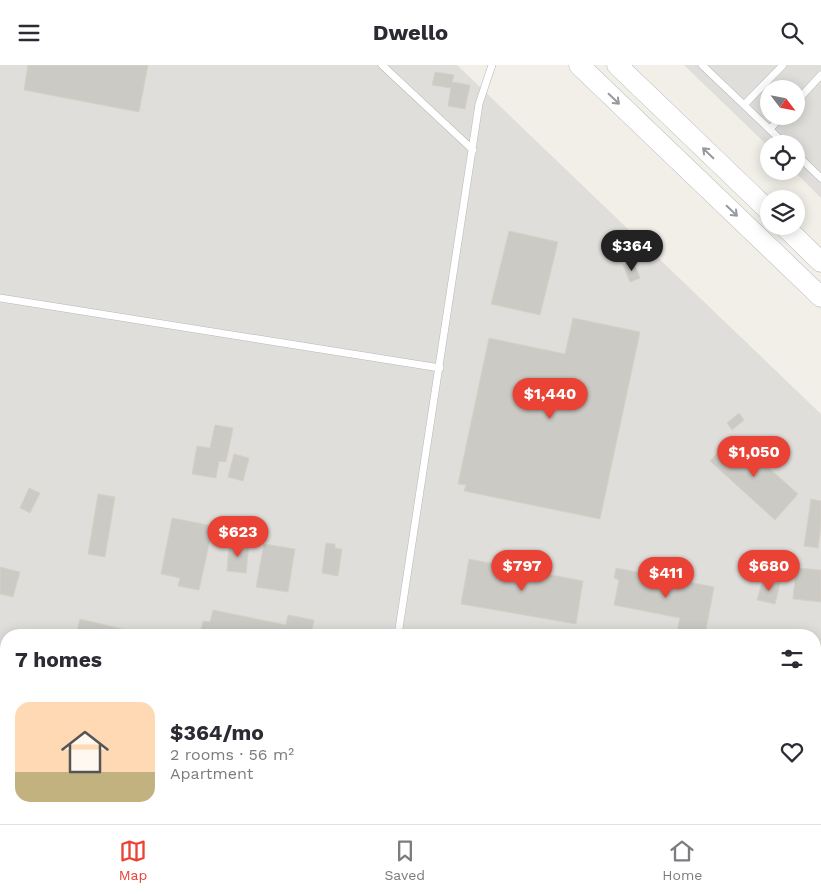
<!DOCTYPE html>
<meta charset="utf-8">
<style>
:root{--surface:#fff;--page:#f7f7f7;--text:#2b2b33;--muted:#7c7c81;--line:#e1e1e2;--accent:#ea4335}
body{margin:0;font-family:"Work Sans",sans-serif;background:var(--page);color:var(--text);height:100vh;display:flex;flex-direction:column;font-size:19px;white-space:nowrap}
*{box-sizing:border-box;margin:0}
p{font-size:16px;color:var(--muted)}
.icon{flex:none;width:28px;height:28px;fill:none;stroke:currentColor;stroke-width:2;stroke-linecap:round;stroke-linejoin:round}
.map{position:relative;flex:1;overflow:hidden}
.panel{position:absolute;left:0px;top:564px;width:821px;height:196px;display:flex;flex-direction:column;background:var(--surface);border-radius:20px 20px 0 0;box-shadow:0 2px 12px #0003}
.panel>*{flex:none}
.needle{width:32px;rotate:122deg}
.tools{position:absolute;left:760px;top:15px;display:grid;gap:10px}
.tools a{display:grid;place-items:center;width:45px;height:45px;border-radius:50%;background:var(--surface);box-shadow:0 2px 12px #0003;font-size:25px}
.price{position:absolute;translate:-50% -42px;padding:0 11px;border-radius:18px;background:var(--accent);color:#fff;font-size:16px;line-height:32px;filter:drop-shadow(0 1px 2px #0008)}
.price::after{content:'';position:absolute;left:50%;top:30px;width:15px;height:11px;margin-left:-8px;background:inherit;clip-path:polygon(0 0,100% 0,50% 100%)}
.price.on{background:#222;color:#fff}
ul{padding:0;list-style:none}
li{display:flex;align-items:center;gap:15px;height:125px;padding:0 15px}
li span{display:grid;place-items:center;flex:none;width:140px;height:100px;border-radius:15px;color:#555}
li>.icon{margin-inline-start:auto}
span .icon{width:60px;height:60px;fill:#fffc;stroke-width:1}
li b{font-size:21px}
h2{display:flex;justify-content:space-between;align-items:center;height:60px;padding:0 15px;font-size:21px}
header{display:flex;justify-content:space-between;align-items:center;height:65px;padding:0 15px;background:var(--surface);font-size:22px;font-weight:700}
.tabs{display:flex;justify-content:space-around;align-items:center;height:70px;border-top:1px solid var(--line);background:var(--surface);font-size:14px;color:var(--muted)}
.tabs a{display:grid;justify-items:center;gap:2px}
.tabs .on{color:var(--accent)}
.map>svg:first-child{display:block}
.industrial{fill:#e0deda;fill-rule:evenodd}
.building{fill:#cccac5;stroke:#d6d1c6}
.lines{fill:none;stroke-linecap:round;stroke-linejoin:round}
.lane-casing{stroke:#b5b8bc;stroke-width:8}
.secondary-casing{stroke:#b6babf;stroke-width:21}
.lane{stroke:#fff;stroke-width:7}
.secondary{stroke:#fff;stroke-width:20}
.oneway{stroke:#979a9d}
</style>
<header><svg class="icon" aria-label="menu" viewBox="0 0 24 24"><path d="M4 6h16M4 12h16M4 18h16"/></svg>Dwello<svg class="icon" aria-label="search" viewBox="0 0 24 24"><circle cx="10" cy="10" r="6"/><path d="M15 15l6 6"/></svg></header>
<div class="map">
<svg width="821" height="759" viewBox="0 0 821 759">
<rect width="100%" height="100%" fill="#f1efe8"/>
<!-- industrial -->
<path class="industrial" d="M0 0H457L821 349V759H0ZM6 570H815V754H6Z
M684 0H821V133L794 106H796V79H769V82ZM769 24H796V51H769Z"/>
<!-- building -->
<path class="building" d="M28 0H148L139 47 24 25Z
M435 7 454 10 452 17 470 20 465 44 448 41 451 23 432 20Z
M509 166 558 177 540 250 491 239Z
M633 196 640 213 630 217 623 200Z
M573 253 640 267 600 454 464 426 466 420 458 419 489 273 565 289Z
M739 348 744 355 732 365 727 358Z
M215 360 233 363 226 397 219 396 216 413 192 409 197 381 210 383Z
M733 371 798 429 775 455 710 396Z
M234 389 249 393 243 416 228 412Z
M29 423 40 428 30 448 20 443Z
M98 429 115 432 105 492 88 489Z
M811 434 821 436V461L818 483 804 481Z
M172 453 213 461 199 525 178 521 180 513 161 509Z
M231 455 256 459 253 474 229 471Z
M229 478 249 479 246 508 227 506Z
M326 478 335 479V483L342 484 338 511 322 508Z
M264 479 295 484 288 527 256 522Z
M469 494 583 516 576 559 461 539Z
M0 502 20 507 13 532 0 529Z
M616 503 714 522 705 570H676L680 553 614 540 619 515 614 513Z
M796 503 821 505V537L793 534Z
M763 514 780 518 775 539 757 535Z
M213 545 286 560 288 550 314 555 311 570H200L203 556 210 557Z
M80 554 126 565 125 570H92L77 566Z
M815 593 821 595 815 613Z
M522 754H611L634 759H521Z
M652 754H676L686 756 685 759H651Z"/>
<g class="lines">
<defs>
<path id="lane" d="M382 0 473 85
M702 0 785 79
M796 37 821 10
M744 40 783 0
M770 64 782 51
M796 89 821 113
M0 233 440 303
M398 570 479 39 492 0
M0 607 6 608
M815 726 821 727
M138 759 139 754
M368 759 369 754
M707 759 708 754"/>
<path id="secondary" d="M579 0 821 232
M617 0 769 146
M784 161 821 197"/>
</defs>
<!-- lane casing -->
<use href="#lane" class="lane-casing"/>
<!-- secondary casing -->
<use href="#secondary" class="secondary-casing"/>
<!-- lane -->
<use href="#lane" class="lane"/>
<!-- secondary -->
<use href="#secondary" class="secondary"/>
</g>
<!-- one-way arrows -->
<defs><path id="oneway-shaft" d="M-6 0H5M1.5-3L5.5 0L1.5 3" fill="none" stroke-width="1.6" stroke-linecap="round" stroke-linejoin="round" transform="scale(1.25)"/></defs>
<g class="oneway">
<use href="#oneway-shaft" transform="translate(614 34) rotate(44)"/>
<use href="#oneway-shaft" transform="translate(708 88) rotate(-136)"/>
<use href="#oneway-shaft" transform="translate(732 146) rotate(44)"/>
</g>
</svg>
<div class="tools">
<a><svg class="needle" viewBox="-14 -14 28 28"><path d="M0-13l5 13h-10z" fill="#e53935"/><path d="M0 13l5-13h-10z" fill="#7c7c81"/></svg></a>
<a><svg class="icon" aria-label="locate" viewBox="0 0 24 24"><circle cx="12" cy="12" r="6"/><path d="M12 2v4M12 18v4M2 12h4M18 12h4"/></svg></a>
<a><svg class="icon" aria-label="layers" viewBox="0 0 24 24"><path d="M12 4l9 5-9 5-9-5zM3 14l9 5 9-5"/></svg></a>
</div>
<b class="price on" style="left:632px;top:207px">$364</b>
<b class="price" style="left:550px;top:355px">$1,440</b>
<b class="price" style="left:754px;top:413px">$1,050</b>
<b class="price" style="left:238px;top:493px">$623</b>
<b class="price" style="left:522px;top:527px">$797</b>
<b class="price" style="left:769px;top:527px">$680</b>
<b class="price" style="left:666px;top:534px">$411</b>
<section class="panel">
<h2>7 homes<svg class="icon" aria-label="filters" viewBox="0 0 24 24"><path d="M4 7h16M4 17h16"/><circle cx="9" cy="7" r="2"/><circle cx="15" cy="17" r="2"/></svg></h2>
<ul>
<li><span style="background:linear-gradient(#ffd9b3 70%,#c2b280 0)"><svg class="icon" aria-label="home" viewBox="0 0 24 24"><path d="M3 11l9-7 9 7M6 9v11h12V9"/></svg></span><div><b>$364/mo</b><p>2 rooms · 56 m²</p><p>Apartment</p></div><svg class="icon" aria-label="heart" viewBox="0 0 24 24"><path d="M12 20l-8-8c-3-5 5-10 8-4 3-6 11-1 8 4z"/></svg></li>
</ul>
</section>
</div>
<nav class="tabs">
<a class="on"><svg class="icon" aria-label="map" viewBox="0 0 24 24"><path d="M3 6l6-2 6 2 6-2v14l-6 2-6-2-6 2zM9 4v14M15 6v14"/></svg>Map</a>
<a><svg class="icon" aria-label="saved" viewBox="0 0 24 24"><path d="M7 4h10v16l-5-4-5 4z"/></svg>Saved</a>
<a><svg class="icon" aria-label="home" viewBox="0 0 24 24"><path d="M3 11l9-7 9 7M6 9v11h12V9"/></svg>Home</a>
</nav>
